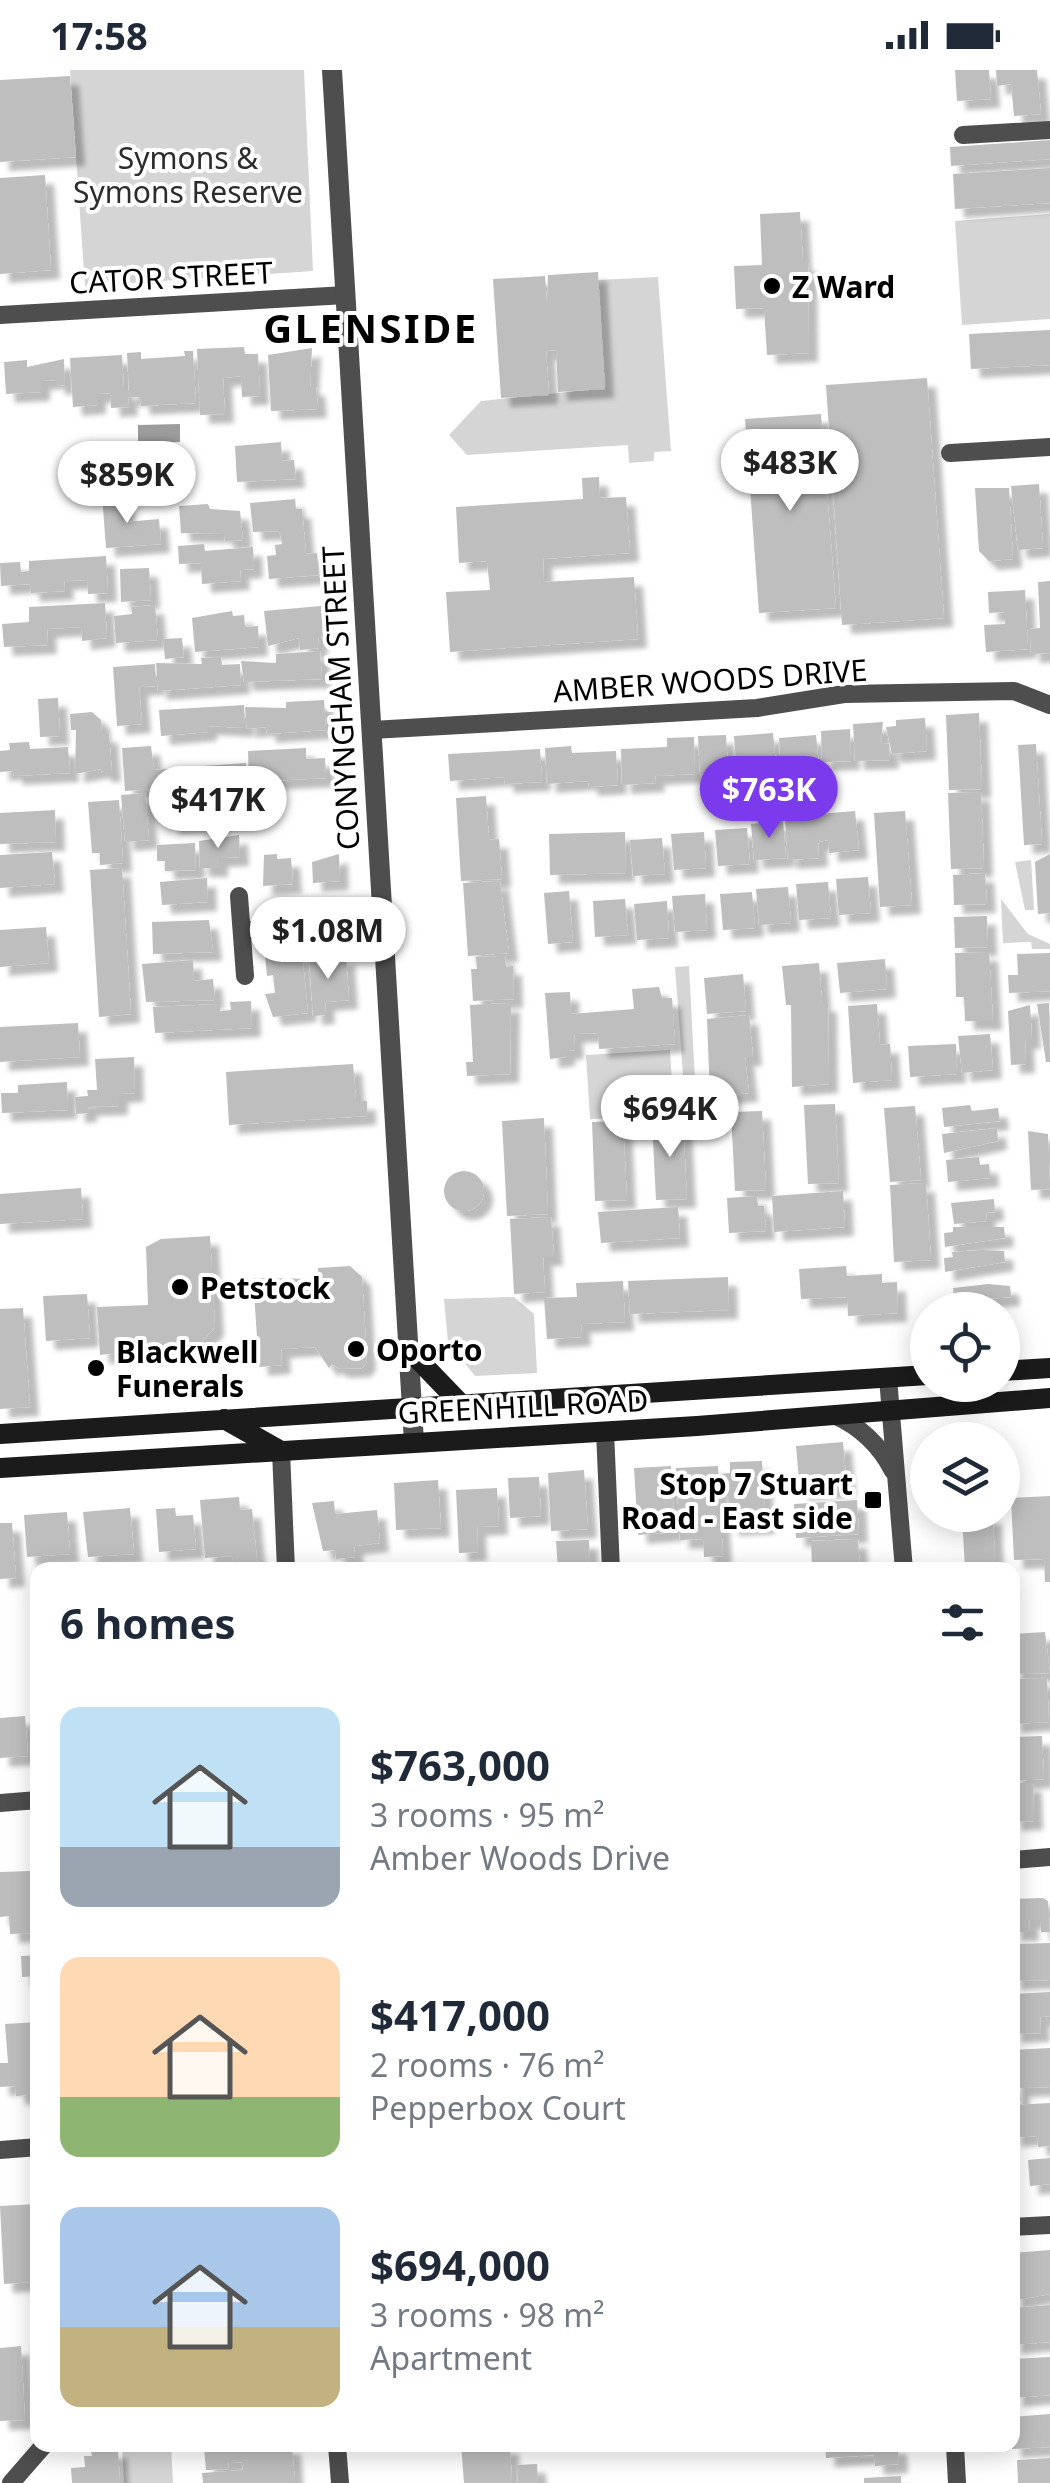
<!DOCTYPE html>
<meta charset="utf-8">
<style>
:root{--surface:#fff;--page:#f6f6f7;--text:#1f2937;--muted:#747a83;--accent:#7c3aed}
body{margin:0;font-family:"Noto Sans",sans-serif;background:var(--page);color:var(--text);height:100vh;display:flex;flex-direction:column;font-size:38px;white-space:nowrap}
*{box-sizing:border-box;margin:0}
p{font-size:32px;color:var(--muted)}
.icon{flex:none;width:55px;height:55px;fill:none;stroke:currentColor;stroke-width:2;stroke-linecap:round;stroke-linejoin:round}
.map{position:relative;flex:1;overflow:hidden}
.drawer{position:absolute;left:30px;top:1492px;width:990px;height:890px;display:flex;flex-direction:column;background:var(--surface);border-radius:20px;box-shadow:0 5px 25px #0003}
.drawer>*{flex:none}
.tools{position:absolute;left:910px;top:1222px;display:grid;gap:20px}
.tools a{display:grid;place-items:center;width:110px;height:110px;border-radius:50%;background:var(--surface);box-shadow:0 5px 25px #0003;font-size:50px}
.price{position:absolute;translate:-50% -85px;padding:0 22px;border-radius:35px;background:#fff;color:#222;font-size:32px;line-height:65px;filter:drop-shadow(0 2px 5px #0008)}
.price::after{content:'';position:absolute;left:50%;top:60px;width:30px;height:22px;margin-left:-15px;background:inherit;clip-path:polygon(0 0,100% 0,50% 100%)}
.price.selected{background:var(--accent);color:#fff}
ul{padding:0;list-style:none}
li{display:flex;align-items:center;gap:30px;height:250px;padding:0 30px}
li span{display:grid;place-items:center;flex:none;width:280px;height:200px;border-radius:20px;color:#555}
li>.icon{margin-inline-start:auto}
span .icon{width:120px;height:120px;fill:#fffc;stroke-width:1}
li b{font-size:42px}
h2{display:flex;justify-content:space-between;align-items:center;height:120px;padding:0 30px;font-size:42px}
.status{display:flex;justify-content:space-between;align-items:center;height:70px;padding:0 50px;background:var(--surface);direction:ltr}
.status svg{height:28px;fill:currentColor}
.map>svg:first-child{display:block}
.green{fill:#d5d5d5}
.water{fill:#9c9c9c}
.building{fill:#bebebe;filter:url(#shadow)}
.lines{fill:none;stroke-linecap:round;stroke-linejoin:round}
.minor{stroke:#4e4e4e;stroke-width:18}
.tertiary{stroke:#4e4e4e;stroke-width:20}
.secondary{stroke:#1b1b1b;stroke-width:20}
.poi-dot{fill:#000;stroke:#fff;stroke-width:4}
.labels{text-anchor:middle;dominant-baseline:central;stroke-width:8;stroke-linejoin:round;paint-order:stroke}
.park-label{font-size:30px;fill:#2c2c2c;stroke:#fff}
.street-label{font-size:30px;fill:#000;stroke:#fff}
.poi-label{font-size:30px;font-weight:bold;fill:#000;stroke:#fff;text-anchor:start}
.district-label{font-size:40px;font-weight:bold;letter-spacing:2.5px;fill:#000;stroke:#fff}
</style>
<div class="status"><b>17:58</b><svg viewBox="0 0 49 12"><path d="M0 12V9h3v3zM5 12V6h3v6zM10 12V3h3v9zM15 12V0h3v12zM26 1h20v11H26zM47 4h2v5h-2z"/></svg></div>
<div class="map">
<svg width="1050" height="2413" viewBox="0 0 1050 2413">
<defs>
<filter id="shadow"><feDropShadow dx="9" dy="9" stdDeviation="2.5" flood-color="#0004"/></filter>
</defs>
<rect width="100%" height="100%" fill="#fff"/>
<!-- green -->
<path class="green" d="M70 0H304L313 201 85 216Z
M1050 144V249L962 255 955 151Z
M658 207 671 381 654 382V391L629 393 628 375 467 385 449 365 481 331 605 318 598 210Z
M1031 790 1034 840H1025L1015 792Z
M1001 829 1028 864 1050 874V879H1032L1031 872 1003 873Z
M689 896 696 1031H692L677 1017 683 1004 675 897Z
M670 980 674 1046 590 1049 586 985Z
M514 1227 534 1244 537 1303 475 1306 448 1272 444 1229Z
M122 2375H171L173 2413H124Z"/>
<!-- water -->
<path class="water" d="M180 354V372L138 373V355Z"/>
<!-- building -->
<path class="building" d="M955 0H989L991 29 957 31Z
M996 0H1037L1041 44 1014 46 1011 14 997 16Z
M70 6 76 87 0 92V10Z
M1050 70V89L951 96 950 77Z
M1050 98V133L955 139 953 104Z
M45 105 51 200 0 204V108Z
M800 142 803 193H808L809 283 767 285 764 238 736 239 734 196 762 195 760 144Z
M598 202 605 319 558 322 556 280 546 281 549 325 501 328 493 209 545 206 547 234 548 205Z
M1050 260V295L971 299 969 264Z
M244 277 245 284H258L260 326 242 327 241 306 223 308 225 344 200 345 197 279Z
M312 278 310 317H316L318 339 271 341 268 285Z
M184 281H193L196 333 141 336 140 327H128L129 337 111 338 110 323 97 324V335L73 337 70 288 122 285 124 321H129L127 283 141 282V289L185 286Z
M64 289 65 315 56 316V310L41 311V322L6 324 4 292 27 290V297Z
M927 308 944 548 842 555 826 315Z
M821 344 836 538 759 543 745 349Z
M281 372 282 391 294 390 296 409 237 412 235 376Z
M599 407 600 428 626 427 630 483 543 489 544 512 634 507 638 569 450 582 446 522 490 520 487 491 459 493 456 437 583 429 582 408Z
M1039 414 1043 478 1018 480 1011 416Z
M975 418H1009L1013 489 989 491 979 481Z
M124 423 126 452 159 449 161 474 106 478 102 425Z
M295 429 296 439H302L306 484 317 483 319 505 269 509 267 486 276 485 275 475 282 474 281 468 279 461 253 462 250 433Z
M208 434 210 439 240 441 243 470 225 471 224 464 181 463 179 436Z
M204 474 205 481 253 477 254 499 240 500 241 511 202 514 201 493 179 494 178 476Z
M106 486 108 523 88 524 87 510 64 511 65 521 31 523 30 514 1 516 0 493 20 492 21 502 29 501V491Z
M149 498 151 530 121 532 120 499Z
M1050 511V583L1031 584 1030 559 1040 558 1038 512Z
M1025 520 1028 579 986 582 984 555 1005 554V542L989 543 988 522Z
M105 533 107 568 82 571 81 557 47 559 48 575 4 577 2 554 29 552V537Z
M155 535 158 570 116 573 114 546 132 544V537Z
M321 536 323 567 318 568 319 578 300 580 299 568 268 576 264 541Z
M232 541 233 546 244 545 245 557 258 556 259 577 195 582 192 548Z
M182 568 184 587 165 589 163 569Z
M320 581 322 609 244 612 241 591 276 593V584Z
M221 587 222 595 240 594 241 615 158 621 156 593 202 594 201 588Z
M155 594 156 616 139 617 142 654 117 656 113 597Z
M58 628 60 666 40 667 38 629Z
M324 630 326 660 267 664 266 657 247 659 245 637 286 638V632Z
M244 635 245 658 208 656V662L161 666 159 640Z
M92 642 101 650 102 664H109L112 703H102L101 699 75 704 76 660H71L70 644Z
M979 643 982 719 949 720 946 645Z
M925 648 927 681 892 684 886 657 896 656V650Z
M883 652 881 673 889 674 890 690 855 691 853 654Z
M850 659 851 691 822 692 821 661Z
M773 663 777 706 737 709 734 666Z
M726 665 728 699 700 705 698 666Z
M816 665 819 697 781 700 779 668Z
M694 667 695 704 655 706 656 713 622 715 621 679 667 677V668Z
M29 672 30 679 68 677 70 703 14 706 13 701 0 702V681L10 680 9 673Z
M1036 674 1042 774 1024 775 1018 675Z
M151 676 154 700 184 698 185 717 125 721 122 678Z
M571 676 572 683 616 681 618 715 589 717 588 711 547 714 545 678Z
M306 678V689L325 688 326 708 249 712 248 681Z
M540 679 542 712 505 714 504 707 450 711 448 684Z
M246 693 247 712 190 716 188 697Z
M248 720 249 750 170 755 168 725Z
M981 722 984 798 951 799 948 723Z
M145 723 149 770 125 772 121 725Z
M486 726 489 770 499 769 502 809 461 811 456 728Z
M119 730 123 793 100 795V783H92L88 732Z
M55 740 56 772 0 774V743Z
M855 741 859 780 829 783 828 770 818 772 819 788 788 790 785 747Z
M905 741 912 835 880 837 874 743Z
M783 751 786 788 754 790 751 754Z
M747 758 750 794 718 796 715 760Z
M625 762 626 803 550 805 549 764Z
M704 762 706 798 674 800 671 764Z
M239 765 240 787 219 788V798H200L199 771Z
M662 768 665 804 633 806 630 770Z
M195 773 196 800 165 801V791H157V775Z
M52 782 55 814 0 818V785Z
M277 784V789L291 788 293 814 263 816 264 785Z
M339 784 340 811 313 813 312 792Z
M1050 784V843L1038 844 1035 792Z
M122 798 131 944 99 947 90 800Z
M985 803 987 834 954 835 953 805Z
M868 807 871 843 839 845 836 809Z
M207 808 208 832 162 835 160 812Z
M500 811 509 883 468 886 463 813Z
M828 812 831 848 799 850 796 814Z
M788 817 791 853 759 855 756 819Z
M569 821 573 872 548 874 544 823Z
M752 822 755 858 723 860 720 824Z
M705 824 707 860 675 862 672 826Z
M625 829 628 865 595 867 593 831Z
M667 831 669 868 637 870 634 834Z
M987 846 988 877 955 878 954 847Z
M209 850 213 882 153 884 152 852Z
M46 857 49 893 0 897V860Z
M302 882 308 943 273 947 265 924 275 923 273 905 267 906 265 886Z
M989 882 993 951H965L964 927H956L955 883Z
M1050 883V921L1009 923 1008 905H1018L1017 884Z
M346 886 349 930 325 932 326 945 313 946 309 888Z
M505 886 506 897 513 896 514 929 473 931 471 899H477L476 887Z
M885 889 887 919 840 923 837 893Z
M193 890 194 911 213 909 215 930 146 932 142 894Z
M819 893 822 933H828L829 1014 792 1017 791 935H786L782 896Z
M743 904 746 941 707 944 704 908Z
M659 917 662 928H672L675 974 599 979 598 963 574 964 575 980 566 981V987L550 989 545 923 570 922 571 944 634 939 632 919Z
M251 931 252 958 155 963 153 937 220 934V941L231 940 230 932Z
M511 933 510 1004 467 1006 466 992H473L470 935Z
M1049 933 1050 992H1046L1037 934Z
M877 934 880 975 890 974 892 1010 853 1013 848 936Z
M1030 935 1032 970H1025L1026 994 1011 995 1008 941Z
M749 945 753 987H745L749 1023 710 1027 707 949Z
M78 953 80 987 0 992V957Z
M990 964 993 1000 962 1003 958 966Z
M956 974 957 1004 910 1007 908 976Z
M134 987 135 1023 119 1024V1036L88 1037V1043L76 1044 75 1027 88 1026 87 1020H97L95 989Z
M353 994 356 1031H367V1046L229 1055 226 1002Z
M67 1012 68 1040 2 1043 1 1023H18V1015Z
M835 1034 839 1113 808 1114 804 1035Z
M970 1035 972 1041 998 1038 1000 1051 944 1057 942 1038Z
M915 1036 921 1110 890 1112 884 1038Z
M762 1041 766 1120 735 1121 731 1042Z
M544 1048 548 1144 507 1146 502 1051Z
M683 1049 687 1129 656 1130 652 1051Z
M623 1051 627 1130 595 1131 592 1052Z
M997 1058 998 1071 944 1083 942 1064Z
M1028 1061 1048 1064 1050 1119 1031 1120Z
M979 1087 980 1095 989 1094 990 1108 948 1112 946 1090Z
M444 1121a20 20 0 1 1 40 0a20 20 0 1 1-40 0Z
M926 1113 931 1190 894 1192 890 1115Z
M81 1118 83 1149 0 1154V1124Z
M843 1121 845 1157 774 1162 772 1126Z
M757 1126 758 1136H764L766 1161 729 1163 727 1128Z
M994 1129 995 1142 986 1143 987 1151 954 1154 951 1133Z
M678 1137 680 1168 601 1173 598 1142Z
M551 1147 554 1187H543L545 1222 514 1224 510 1149Z
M953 1157H1004L1005 1168 945 1177 944 1163 953 1162Z
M210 1166 215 1257 201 1273 100 1285 97 1237 148 1235 146 1177 161 1169Z
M982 1180 1004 1181 1005 1192 945 1202 944 1188 953 1187 952 1182Z
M350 1196 362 1207 367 1291 362 1298 340 1299 332 1294 329 1298 315 1277 281 1279 282 1295 259 1297 253 1208 319 1209 318 1198Z
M846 1196 847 1206 882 1204V1213L897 1212 898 1243 848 1246 847 1227 801 1229 799 1199Z
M728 1207 729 1240 630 1244 628 1211Z
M623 1211 625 1252 581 1254 582 1267 547 1269 544 1228 577 1227 576 1213Z
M988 1214 1010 1216 1011 1227 987 1229 988 1240H955L953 1218Z
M87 1224 90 1268 46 1271 43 1226Z
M23 1238 30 1337 0 1339V1239Z
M843 1372 847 1418 800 1422 796 1376Z
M762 1391 766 1455 730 1457 728 1426H722L720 1404 730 1403V1392Z
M671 1396 675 1462 638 1465 634 1398Z
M718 1396 723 1486 704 1487 703 1469 680 1470 676 1398Z
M584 1400 588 1459 551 1461 548 1403Z
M539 1407 541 1446 510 1448 508 1408Z
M438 1410 441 1458 396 1460 394 1413Z
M497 1418 499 1456 477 1457 478 1482 459 1483 456 1420Z
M1050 1426V1512H1045L1044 1489 1014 1490 1011 1428Z
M239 1427 240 1440 252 1439 258 1500H233L232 1486 205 1488 200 1430Z
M857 1430 859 1464 796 1468 794 1434Z
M334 1431 335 1444 377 1440 380 1473 354 1476 355 1487 336 1489 335 1480 323 1481 312 1433Z
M130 1438 134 1484 88 1487 83 1442Z
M175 1438 176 1446 193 1445 196 1479 159 1482 156 1439Z
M67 1442 70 1484 27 1487 24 1445Z
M962 1445H993L995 1495 986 1500 965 1499Z
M0 1453H12L16 1508 0 1509Z
M858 1469 860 1500H812L811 1471Z
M589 1470 590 1500H558L556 1471Z
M378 1492 379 1500H330V1496Z
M1045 1562 1050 1603 1012 1604V1564Z
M1047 1608 1049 1652 1012 1654V1609Z
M25 1646 28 1686 0 1688V1648Z
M1042 1666 1044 1709 1012 1711V1667Z
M1012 1713H1033L1034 1751 1012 1752Z
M32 1801 34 1863 10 1864 9 1846 0 1847V1802Z
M1043 1828 1048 1831 1050 1862H1041L1040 1850H1029L1030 1862H1012V1829Z
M1050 1873V1910L1012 1911V1874Z
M38 1885V1906L22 1907 21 1886Z
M1050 1922V1946L1040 1947 1041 1963 1012 1964V1924Z
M38 1952V2024L16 2026 15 2016 0 2017V1993H8L5 1954Z
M1050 1978V2017L1020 2018 1021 2031H1012V1980Z
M1050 2033V2076L1038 2077 1037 2066 1012 2068V2035Z
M1050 2088V2114L1030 2116 1028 2090Z
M38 2134V2249H34L33 2212 4 2214 0 2136Z
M1050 2180V2224L1012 2231V2183Z
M1050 2235V2272L1012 2275V2238Z
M21 2276 25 2350 0 2351V2278Z
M1050 2287V2325L1014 2328 1012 2289Z
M1050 2344V2377L1012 2379V2347Z
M260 2375V2382L274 2381V2375H292L295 2413H203L202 2403 243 2400 242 2392 228 2393 229 2399 206 2400 204 2378Z
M461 2375H510L512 2413H464Z
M825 2375H898L899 2394 875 2396 874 2385 826 2388Z
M118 2379 120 2413H72L71 2398 85 2397 84 2386H92L91 2381Z
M1050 2388V2413H1018L1017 2390Z
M537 2394 538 2413H518L517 2395Z
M901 2406V2413H864V2408Z"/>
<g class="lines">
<!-- minor -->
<path class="minor" d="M963 65 1050 60
M0 245 346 225
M950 383 1050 377
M372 660 757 638 844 624 1014 621 1050 635
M239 826 245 906
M242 861 383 851
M888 1308 904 1500
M834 1345C861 1357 880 1375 893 1401
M605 1361 611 1500
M281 1381 286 1500
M0 1733 38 1730
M1012 1790 1050 1787
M0 2080 38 2077
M1012 2157 1050 2155
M337 2375 340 2413
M955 2375 957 2413
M11 2413 44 2375"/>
<!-- tertiary -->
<path class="tertiary" d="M332 0 414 1372"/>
<!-- secondary -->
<path class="secondary" d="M409 1280 460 1333
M1002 1301 1050 1298
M224 1349 281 1381
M0 1364 928 1305
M0 1398 697 1356 1050 1328"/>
</g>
<!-- markers -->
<g class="poi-dot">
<circle cx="772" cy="216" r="10"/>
<circle cx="180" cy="1217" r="10"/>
<circle cx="356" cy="1279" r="10"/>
<circle cx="96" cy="1298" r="10"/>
<rect x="863" y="1420" width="20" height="20" rx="5"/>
</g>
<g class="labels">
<!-- park labels -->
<g class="park-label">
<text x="188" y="87">Symons &amp;<tspan x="188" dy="34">Symons Reserve</tspan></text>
</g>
<!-- street labels -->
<g class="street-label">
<text transform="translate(171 207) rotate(-3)">CATOR STREET</text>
<text transform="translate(710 610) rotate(-4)">AMBER WOODS DRIVE</text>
<text transform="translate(340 628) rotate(-93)">CONYNGHAM STREET</text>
<text transform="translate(523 1336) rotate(-3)">GREENHILL ROAD</text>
</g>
<!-- poi labels -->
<g class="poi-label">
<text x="792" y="216">Z Ward</text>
<text x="200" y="1217">Petstock</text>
<text x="376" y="1279">Oporto</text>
<text x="116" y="1281">Blackwell<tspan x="116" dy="34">Funerals</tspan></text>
<text x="853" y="1413" text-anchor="end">Stop 7 Stuart<tspan x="853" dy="34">Road - East side</tspan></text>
</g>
<!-- district labels -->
<g class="district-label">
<text x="371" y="257">GLENSIDE</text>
</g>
</g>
</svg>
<div class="tools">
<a><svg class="icon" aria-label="locate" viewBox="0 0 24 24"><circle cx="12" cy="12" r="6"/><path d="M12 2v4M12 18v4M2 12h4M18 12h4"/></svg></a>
<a><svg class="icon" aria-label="layers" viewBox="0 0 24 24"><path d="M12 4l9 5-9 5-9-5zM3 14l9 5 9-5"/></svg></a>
</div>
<b class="price" style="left:790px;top:444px">$483K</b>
<b class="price" style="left:127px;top:456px">$859K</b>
<b class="price selected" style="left:769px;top:771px">$763K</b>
<b class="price" style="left:218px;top:781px">$417K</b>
<b class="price" style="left:328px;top:912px">$1.08M</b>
<b class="price" style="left:670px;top:1090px">$694K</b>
<section class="drawer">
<h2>6 homes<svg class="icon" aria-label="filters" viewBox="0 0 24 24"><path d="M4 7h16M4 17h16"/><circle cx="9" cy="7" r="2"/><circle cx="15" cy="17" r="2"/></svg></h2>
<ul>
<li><span style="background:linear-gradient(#bfe0f5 70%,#9aa5b1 0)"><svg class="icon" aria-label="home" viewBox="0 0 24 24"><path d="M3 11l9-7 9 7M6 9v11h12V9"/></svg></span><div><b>$763,000</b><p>3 rooms · 95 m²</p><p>Amber Woods Drive</p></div></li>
<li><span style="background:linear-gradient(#ffd9b3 70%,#8fb573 0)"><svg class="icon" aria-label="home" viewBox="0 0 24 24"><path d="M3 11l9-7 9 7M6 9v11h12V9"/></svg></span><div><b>$417,000</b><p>2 rooms · 76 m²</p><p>Pepperbox Court</p></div></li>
<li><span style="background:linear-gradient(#a9c7e8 60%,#c2b280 0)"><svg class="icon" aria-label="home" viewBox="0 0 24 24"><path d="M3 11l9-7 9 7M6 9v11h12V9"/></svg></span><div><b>$694,000</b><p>3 rooms · 98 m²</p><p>Apartment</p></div></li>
</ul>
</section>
</div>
